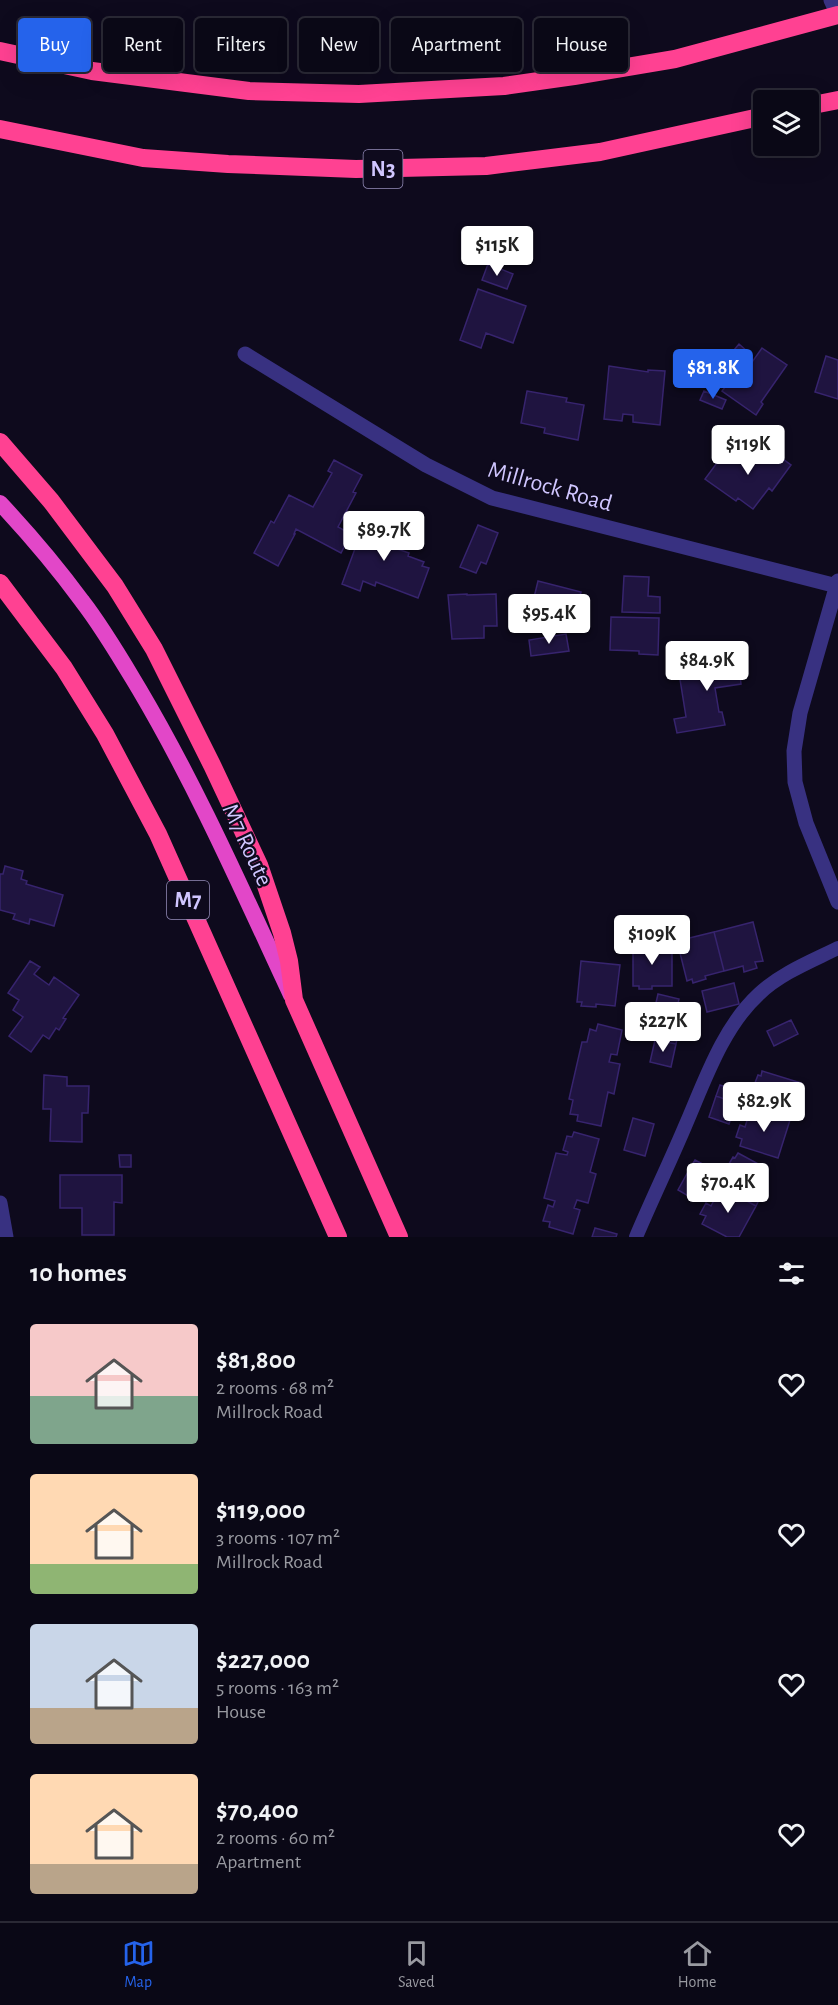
<!DOCTYPE html>
<meta charset="utf-8">
<style>
:root{--surface:#0a0816;--page:#13111f;--text:#f1f3f6;--muted:#999aa1;--line:#2a2935;--accent:#2563eb}
body{margin:0;font-family:"Alegreya Sans",sans-serif;background:var(--page);color:var(--text);height:100vh;display:flex;flex-direction:column;font-size:22px;white-space:nowrap}
*{box-sizing:border-box;margin:0}
p{font-size:20px;color:var(--muted)}
.icon{flex:none;width:33px;height:33px;fill:none;stroke:currentColor;stroke-width:2;stroke-linecap:round;stroke-linejoin:round}
.map{position:relative;height:1237px;overflow:hidden}
.side{display:flex;flex-direction:column;background:var(--surface);flex:1}
.side>*{flex:none}
.banner{position:absolute;left:18px;top:18px;width:802px;height:54px;display:flex;gap:12px}
.controls{position:absolute;left:753px;top:90px;display:grid;gap:12px}
.controls a{display:grid;place-items:center;width:66px;height:66px;border-radius:6px;background:var(--surface);box-shadow:0 6px 24px #0002,0 0 0 2px var(--line);font-size:30px}
.price{position:absolute;translate:-50% -51px;padding:0 14px;border-radius:6px;background:#fff;color:#222;font-size:20px;line-height:39px;filter:drop-shadow(0 2px 3px #0008)}
.price::after{content:'';position:absolute;left:50%;top:36px;width:18px;height:14px;margin-left:-9px;background:inherit;clip-path:polygon(0 0,100% 0,50% 100%)}
.price.current{background:var(--accent);color:#fff}
ul{padding:0;list-style:none}
li{display:flex;align-items:center;gap:18px;height:150px;padding:0 30px}
li span{display:grid;place-items:center;flex:none;width:168px;height:120px;border-radius:6px;color:#555}
li>.icon{margin-inline-start:auto}
span .icon{width:72px;height:72px;fill:#fffc;stroke-width:1}
li b{font-size:26px}
h2{display:flex;justify-content:space-between;align-items:center;height:72px;padding:0 30px;font-size:26px}
.tag{padding:0 21px;border-radius:6px;background:var(--surface);box-shadow:0 6px 24px #0002,0 0 0 2px var(--line);font-size:21px;line-height:54px}
.tag.current{background:var(--accent);color:#fff}
.tab-bar{display:flex;justify-content:space-around;align-items:center;height:84px;border-top:2px solid var(--line);background:var(--surface);font-size:16px;color:var(--muted)}
.tab-bar a{display:grid;justify-items:center;gap:3px}
.tab-bar .current{color:var(--accent)}
.map>svg:first-child{display:block}
.building{fill:#1f1440;stroke:#37246e;stroke-width:1.5}
.lines{fill:none;stroke-linecap:round;stroke-linejoin:round}
.service{stroke:#383181;stroke-width:14}
.minor{stroke:#383181;stroke-width:15}
.trunk{stroke:#e247c8;stroke-width:16}
.motorway{stroke:#ff4192;stroke-width:18}
.labels{text-anchor:middle;dominant-baseline:central;stroke-width:4.5;stroke-linejoin:round;paint-order:stroke}
.shield{fill:#0e0a1d;stroke:#968ebb;stroke-width:1.5}
.shield-label{font-size:22px;font-weight:bold;fill:#d0c6ff}
.street-label{font-size:24px;fill:#d0c6ff;stroke:#0e0a1d}
</style>
<div class="map">
<svg width="838" height="1237" viewBox="0 0 838 1237">
<rect width="100%" height="100%" fill="#0e0a1d"/>
<!-- building -->
<path class="building" d="M488 264 513 274 507 289 482 280Z
M478 289 526 306 513 343 486 333 481 348 460 340Z
M739 344 748 352 733 369 724 362Z
M762 348 787 365 761 402 763 404 756 415 722 391 729 382 731 384 746 362 750 365Z
M826 356 838 360V399L815 392Z
M609 366 648 372V370L665 371 660 425 633 422V415L623 414 622 421 604 419Z
M527 391 567 398 566 402 584 405 578 440 544 433 545 428 521 423Z
M704 391 726 400 722 409 700 400Z
M747 447 766 461 773 452 791 465 772 491 769 488 753 509 738 498 736 501 705 479 725 452 737 460Z
M334 460 362 475 353 492 356 493 338 527 351 534 341 553 296 529 294 534H295L278 566 254 553 271 521 274 523 289 495 313 507 332 473 328 471Z
M367 516 394 526 386 545 409 553 408 556 424 562 422 566 429 568 418 598 376 582 375 586 363 581 360 591 342 584Z
M478 525 498 533 486 564 481 562 476 573 460 567Z
M624 576 649 577 648 596 660 597V613L622 612Z
M538 581 581 592 573 624 530 614Z
M467 594V595L496 594 497 626H484V638L452 639 448 595Z
M611 617 659 618 658 655 639 654V651L610 650Z
M566 634 569 651 531 656 529 640Z
M737 648 741 684 715 688 719 712H722L725 725 677 733 674 719 686 717 679 673 715 667 713 652Z
M5 866 23 871 21 879 27 881 26 884 63 895 54 926 30 919 29 924 13 919 15 914 0 910V874H3Z
M753 922 763 961 755 962 757 968 744 972 743 966 724 971 714 932Z
M714 932 724 971 705 976 706 979 693 983 692 979 687 981 677 941Z
M633 945H672V986H652V989H639V986H633Z
M30 961 40 967 34 974 49 985 54 977 79 995 63 1018 66 1019 59 1030 56 1028 49 1039 43 1035 31 1052 9 1036 23 1017 13 1010 19 1000 8 993Z
M581 961 620 965 615 1006 596 1004V1007L581 1006 582 1002H577Z
M734 983 739 1004 707 1012 702 991Z
M658 994 679 999 674 1021 653 1016Z
M660 1018 681 1022 676 1044 655 1040Z
M791 1020 798 1034 774 1046 767 1031Z
M598 1024 622 1030 617 1055 611 1054 609 1062 620 1064 614 1094 608 1092 601 1126 577 1121 578 1115 570 1114 573 1100 569 1099 582 1042H587L590 1029 596 1031Z
M655 1040 676 1044 671 1067 650 1062Z
M762 1071 801 1083 790 1120 751 1108 757 1089 753 1088 758 1075 761 1076Z
M44 1075 67 1077V1086H89L88 1113H82V1142L50 1141 51 1109H43Z
M720 1085 740 1092 736 1103 716 1096Z
M716 1096 736 1103 729 1124 709 1117Z
M751 1108 790 1120 778 1158 740 1146 742 1139 736 1137 740 1125 745 1127Z
M633 1118 654 1124 645 1156 624 1150Z
M574 1132 599 1139 590 1172 596 1174 588 1203 577 1200 574 1208 580 1210 573 1234 549 1227 550 1222 543 1221 548 1205 553 1207 555 1201 544 1198 556 1153 567 1155 568 1152 563 1150 567 1136 572 1137Z
M738 1153 764 1167 754 1187 763 1192 756 1206 721 1187 730 1170 726 1169 733 1157 735 1158Z
M119 1155H131V1167H120Z
M695 1160 714 1170 709 1181 689 1170Z
M689 1170 709 1181 697 1201 678 1190Z
M60 1175H122V1203L114 1202V1235H82V1208H60Z
M709 1181 721 1187 716 1195 704 1189Z
M721 1187 756 1206 739 1237H727L702 1224 706 1216 700 1214 706 1203 711 1206Z
M595 1228 617 1234 616 1237H592Z"/>
<g class="lines">
<!-- service -->
<path class="service" d="M636 1237C652 1199 670 1162 686 1124 705 1080 723 1027 759 994 781 973 812 961 838 948"/>
<!-- minor -->
<path class="minor" d="M831 0 838 15
M245 354 426 465 492 498 837 586
M838 581 800 713 794 751 795 782 806 823 838 902
M0 1203 6 1237"/>
<!-- trunk -->
<path class="trunk" d="M0 503C29 534 57 567 82 601 103 628 121 659 139 689 197 787 243 892 291 995"/>
<!-- motorway -->
<path class="motorway" d="M0 51 92 71 249 91 359 94 504 86 574 76 675 59 838 15
M808 106 838 100
M0 129 143 158 228 164 356 169 486 166 600 152 764 116
M0 442 51 501 115 586 154 649 212 765 259 865 282 933 289 961 294 1000 399 1237
M0 583 64 668 105 734 158 834 338 1237"/>
</g>
<g class="labels">
<!-- shield labels -->
<g class="shield">
<rect x="363.5" y="150" width="39" height="38" rx="4.5"/>
<rect x="167" y="881" width="42" height="38" rx="4.5"/>
</g>
<g class="shield-label">
<text x="383" y="169">N3</text>
<text x="188" y="900">M7</text>
</g>
<!-- street labels -->
<g class="street-label">
<text transform="translate(550 487) rotate(16)">Millrock Road</text>
<text transform="translate(247 845) rotate(65)">M7 Route</text>
</g>
</g>
</svg>
<div class="controls">
<a><svg class="icon" aria-label="layers" viewBox="0 0 24 24"><path d="M12 4l9 5-9 5-9-5zM3 14l9 5 9-5"/></svg></a>
</div>
<b class="price" style="left:497px;top:277px">$115K</b>
<b class="price current" style="left:713px;top:400px">$81.8K</b>
<b class="price" style="left:748px;top:476px">$119K</b>
<b class="price" style="left:384px;top:562px">$89.7K</b>
<b class="price" style="left:549px;top:645px">$95.4K</b>
<b class="price" style="left:707px;top:692px">$84.9K</b>
<b class="price" style="left:652px;top:966px">$109K</b>
<b class="price" style="left:663px;top:1053px">$227K</b>
<b class="price" style="left:764px;top:1133px">$82.9K</b>
<b class="price" style="left:728px;top:1214px">$70.4K</b>
<div class="banner">
<a class="tag current">Buy</a>
<a class="tag">Rent</a>
<a class="tag">Filters</a>
<a class="tag">New</a>
<a class="tag">Apartment</a>
<a class="tag">House</a>
</div>
</div>
<section class="side">
<h2>10 homes<svg class="icon" aria-label="filters" viewBox="0 0 24 24"><path d="M4 7h16M4 17h16"/><circle cx="9" cy="7" r="2"/><circle cx="15" cy="17" r="2"/></svg></h2>
<ul>
<li><span style="background:linear-gradient(#f6c9c9 60%,#7fa58c 0)"><svg class="icon" aria-label="home" viewBox="0 0 24 24"><path d="M3 11l9-7 9 7M6 9v11h12V9"/></svg></span><div><b>$81,800</b><p>2 rooms · 68 m²</p><p>Millrock Road</p></div><svg class="icon" aria-label="heart" viewBox="0 0 24 24"><path d="M12 20l-8-8c-3-5 5-10 8-4 3-6 11-1 8 4z"/></svg></li>
<li><span style="background:linear-gradient(#ffd9b3 75%,#8fb573 0)"><svg class="icon" aria-label="home" viewBox="0 0 24 24"><path d="M3 11l9-7 9 7M6 9v11h12V9"/></svg></span><div><b>$119,000</b><p>3 rooms · 107 m²</p><p>Millrock Road</p></div><svg class="icon" aria-label="heart" viewBox="0 0 24 24"><path d="M12 20l-8-8c-3-5 5-10 8-4 3-6 11-1 8 4z"/></svg></li>
<li><span style="background:linear-gradient(#c9d6e8 70%,#b9a48a 0)"><svg class="icon" aria-label="home" viewBox="0 0 24 24"><path d="M3 11l9-7 9 7M6 9v11h12V9"/></svg></span><div><b>$227,000</b><p>5 rooms · 163 m²</p><p>House</p></div><svg class="icon" aria-label="heart" viewBox="0 0 24 24"><path d="M12 20l-8-8c-3-5 5-10 8-4 3-6 11-1 8 4z"/></svg></li>
<li><span style="background:linear-gradient(#ffd9b3 75%,#b9a48a 0)"><svg class="icon" aria-label="home" viewBox="0 0 24 24"><path d="M3 11l9-7 9 7M6 9v11h12V9"/></svg></span><div><b>$70,400</b><p>2 rooms · 60 m²</p><p>Apartment</p></div><svg class="icon" aria-label="heart" viewBox="0 0 24 24"><path d="M12 20l-8-8c-3-5 5-10 8-4 3-6 11-1 8 4z"/></svg></li>
</ul>
</section>
<nav class="tab-bar">
<a class="current"><svg class="icon" aria-label="map" viewBox="0 0 24 24"><path d="M3 6l6-2 6 2 6-2v14l-6 2-6-2-6 2zM9 4v14M15 6v14"/></svg>Map</a>
<a><svg class="icon" aria-label="saved" viewBox="0 0 24 24"><path d="M7 4h10v16l-5-4-5 4z"/></svg>Saved</a>
<a><svg class="icon" aria-label="home" viewBox="0 0 24 24"><path d="M3 11l9-7 9 7M6 9v11h12V9"/></svg>Home</a>
</nav>
